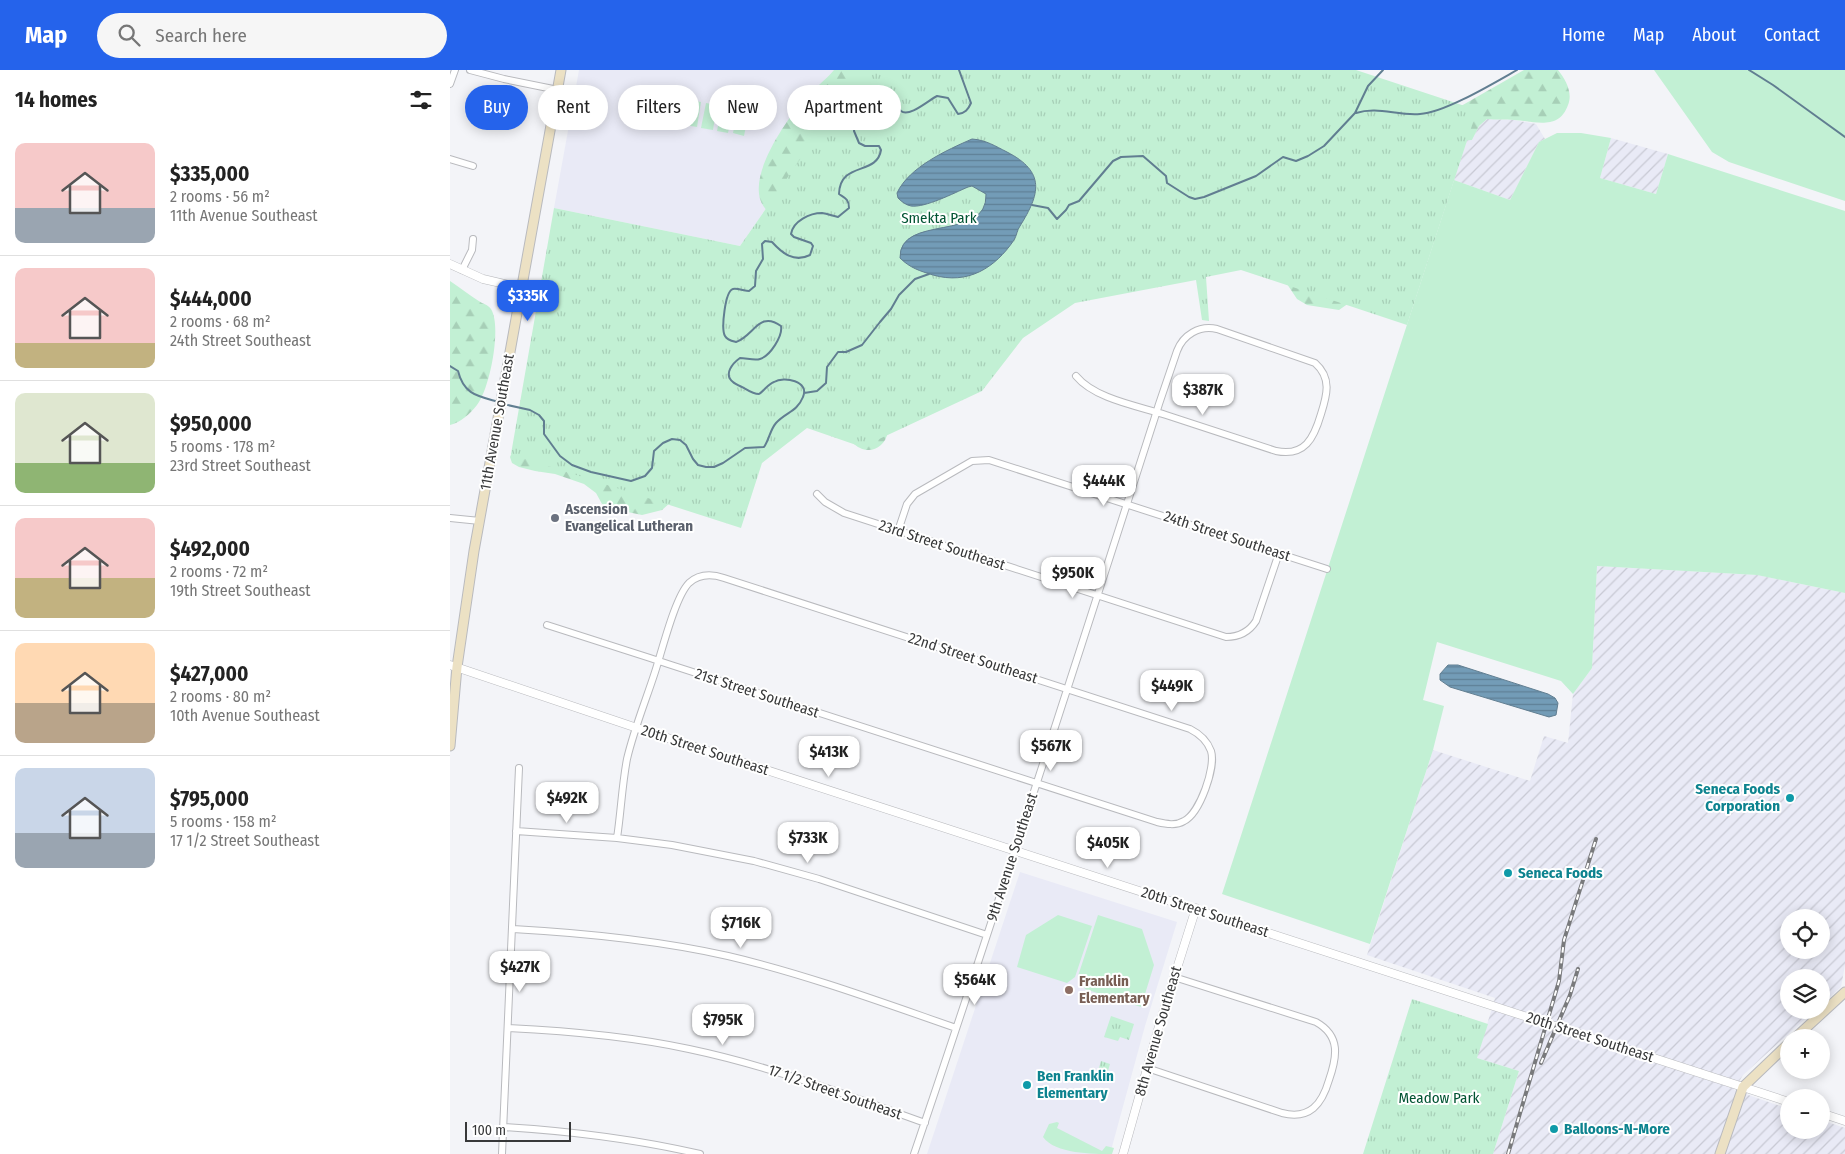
<!DOCTYPE html>
<meta charset="utf-8">
<style>
:root{--surface:#fff;--page:#f6f6f6;--text:#222;--muted:#767676;--line:#e0e0e0;--accent:#2563eb}
body{margin:0;font-family:"Fira Sans Condensed",sans-serif;background:var(--page);color:var(--text);height:100vh;display:flex;flex-direction:column;font-size:19px;white-space:nowrap}
*{box-sizing:border-box;margin:0}
p{font-size:16px;color:var(--muted)}
.icon{flex:none;width:28px;height:28px;fill:none;stroke:currentColor;stroke-width:2;stroke-linecap:round;stroke-linejoin:round}
.map{position:relative;flex:1;overflow:hidden}
.sheet{display:flex;flex-direction:column;background:var(--surface);width:450px}
.sheet>*{flex:none}
.top-card{position:absolute;left:15px;top:15px;width:475px;height:45px;display:flex;gap:10px}
.buttons{position:absolute;left:1330px;top:839px;display:grid;gap:10px}
.buttons a{display:grid;place-items:center;width:50px;height:50px;border-radius:50%;background:var(--surface);box-shadow:0 2px 12px #0003;font-size:25px}
.scale{position:absolute;left:15px;bottom:12px;width:106px;box-sizing:border-box;padding-left:5px;border:2px solid #373839;border-top:0;font-size:14px;line-height:18px;white-space:nowrap;color:#373839;-webkit-text-stroke:4px #fff;paint-order:stroke}
.price{position:absolute;translate:-50% -42px;padding:0 11px;border-radius:10px;background:#fff;color:#222;font-size:16px;line-height:32px;filter:drop-shadow(0 1px 2px #0008)}
.price::after{content:'';position:absolute;left:50%;top:30px;width:15px;height:11px;margin-left:-8px;background:inherit;clip-path:polygon(0 0,100% 0,50% 100%)}
.price.current{background:var(--accent);color:#fff}
ul{padding:0;list-style:none}
li{display:flex;align-items:center;gap:15px;height:125px;padding:0 15px}
li+li{border-top:1px solid var(--line)}
li span{display:grid;place-items:center;flex:none;width:140px;height:100px;border-radius:10px;color:#555}
li>.icon{margin-inline-start:auto}
span .icon{width:60px;height:60px;fill:#fffc;stroke-width:1}
li b{font-size:21px}
h2{display:flex;justify-content:space-between;align-items:center;height:60px;padding:0 15px;font-size:21px}
.pill{padding:0 18px;border-radius:22px;background:var(--surface);box-shadow:0 2px 12px #0003;font-size:18px;line-height:45px}
.pill.current{background:var(--accent);color:#fff}
header{display:flex;align-items:center;gap:30px;box-sizing:border-box;height:70px;padding:0 25px;background:var(--accent);color:#fff}
header strong{font-size:24px}
nav{display:flex;gap:28px;margin-inline-start:auto;font-size:18px}
.search{width:350px;height:45px;background:var(--page);display:flex;align-items:center;gap:12px;box-sizing:border-box;padding:0 18px;border-radius:28px;color:var(--muted);font-size:19px}
main{display:flex;flex:1;min-height:0}
.map>svg:first-child{display:block}
.built{fill:#e9eaf6}
.industrial{fill:url(#industrial-furrows);fill-rule:evenodd}
.grass{fill:#c2f0d4}
.forest{fill:url(#forest-firs)}
.park{fill:url(#park-tufts)}
.water{fill:url(#water-rules);stroke:#617e91}
.lines{fill:none;stroke-linecap:round;stroke-linejoin:round}
.stream{stroke:#617e91;stroke-width:2}
.minor-casing{stroke:#b9babe;stroke-width:8}
.tertiary-casing{stroke:#b9babe;stroke-width:9}
.secondary-casing{stroke:#b9babe;stroke-width:11}
.minor{stroke:#fff;stroke-width:6}
.tertiary{stroke:#fff;stroke-width:8}
.secondary{stroke:#ece1c4;stroke-width:9}
.rail-casing{stroke:#797a7c;stroke-width:4}
.rail{stroke:#fff;stroke-width:2;stroke-dasharray:5.5;stroke-linecap:butt}
.worship-dot{fill:#6b7280;stroke:#fff;stroke-width:2}
.culture-dot{fill:#0f9aa8;stroke:#fff;stroke-width:2}
.education-dot{fill:#8d6e63;stroke:#fff;stroke-width:2}
.labels{text-anchor:middle;dominant-baseline:central;stroke-width:4;stroke-linejoin:round;paint-order:stroke}
.park-label{font-size:15px;fill:#005332;stroke:#fff}
.street-label{font-size:15px;fill:#373839;stroke:#fff}
.worship-label{font-size:15px;font-weight:bold;fill:#5b616d;stroke:#fff;text-anchor:start}
.culture-label{font-size:15px;font-weight:bold;fill:#0d838f;stroke:#fff;text-anchor:start}
.education-label{font-size:15px;font-weight:bold;fill:#785e54;stroke:#fff;text-anchor:start}
</style>
<header>
<strong>Map</strong>
<div class="search"><svg class="icon" aria-label="search" viewBox="0 0 24 24"><circle cx="10" cy="10" r="6"/><path d="M15 15l6 6"/></svg>Search here</div>
<nav><a>Home</a><a>Map</a><a>About</a><a>Contact</a></nav>
</header>
<main>
<section class="sheet">
<h2>14 homes<svg class="icon" aria-label="filters" viewBox="0 0 24 24"><path d="M4 7h16M4 17h16"/><circle cx="9" cy="7" r="2"/><circle cx="15" cy="17" r="2"/></svg></h2>
<ul>
<li><span style="background:linear-gradient(#f6c9c9 65%,#9aa5b1 0)"><svg class="icon" aria-label="home" viewBox="0 0 24 24"><path d="M3 11l9-7 9 7M6 9v11h12V9"/></svg></span><div><b>$335,000</b><p>2 rooms · 56 m²</p><p>11th Avenue Southeast</p></div></li>
<li><span style="background:linear-gradient(#f6c9c9 75%,#c2b280 0)"><svg class="icon" aria-label="home" viewBox="0 0 24 24"><path d="M3 11l9-7 9 7M6 9v11h12V9"/></svg></span><div><b>$444,000</b><p>2 rooms · 68 m²</p><p>24th Street Southeast</p></div></li>
<li><span style="background:linear-gradient(#dfe7d0 70%,#8fb573 0)"><svg class="icon" aria-label="home" viewBox="0 0 24 24"><path d="M3 11l9-7 9 7M6 9v11h12V9"/></svg></span><div><b>$950,000</b><p>5 rooms · 178 m²</p><p>23rd Street Southeast</p></div></li>
<li><span style="background:linear-gradient(#f6c9c9 60%,#c2b280 0)"><svg class="icon" aria-label="home" viewBox="0 0 24 24"><path d="M3 11l9-7 9 7M6 9v11h12V9"/></svg></span><div><b>$492,000</b><p>2 rooms · 72 m²</p><p>19th Street Southeast</p></div></li>
<li><span style="background:linear-gradient(#ffd9b3 60%,#b9a48a 0)"><svg class="icon" aria-label="home" viewBox="0 0 24 24"><path d="M3 11l9-7 9 7M6 9v11h12V9"/></svg></span><div><b>$427,000</b><p>2 rooms · 80 m²</p><p>10th Avenue Southeast</p></div></li>
<li><span style="background:linear-gradient(#c9d6e8 65%,#9aa5b1 0)"><svg class="icon" aria-label="home" viewBox="0 0 24 24"><path d="M3 11l9-7 9 7M6 9v11h12V9"/></svg></span><div><b>$795,000</b><p>5 rooms · 158 m²</p><p>17 1/2 Street Southeast</p></div></li>
</ul>
</section>
<div class="map">
<svg width="1395" height="1084" viewBox="0 0 1395 1084">
<defs>
<pattern id="industrial-furrows" width="10" height="10" patternUnits="userSpaceOnUse" patternTransform="scale(1.25)"><rect width="10" height="10" fill="#e9eaf6"/><path d="M-1 1l2-2M0 10L10 0M9 11l2-2" fill="none" stroke="#c8c9d4"/></pattern>
<pattern id="forest-firs" width="22" height="20" patternUnits="userSpaceOnUse" patternTransform="scale(1.25)"><rect width="22" height="20" fill="#c2f0d4"/><path d="M5 1l3.5 6h-7zM16 11l3.5 6h-7z" fill="#a7cfb7"/></pattern>
<pattern id="park-tufts" width="24" height="20" patternUnits="userSpaceOnUse" patternTransform="scale(1.25)"><rect width="24" height="20" fill="#c2f0d4"/><path d="M3 7l-1-3M5 7V3M7 7l1-3M15 17l-1-3M17 17v-4M19 17l1-3" fill="none" stroke="#a7cfb7"/></pattern>
<pattern id="water-rules" width="6" height="5" patternUnits="userSpaceOnUse" patternTransform="scale(1.25)"><rect width="6" height="5" fill="#739cb7"/><path d="M0 2.5h6" fill="none" stroke="#5f8096"/></pattern>
</defs>
<rect width="100%" height="100%" fill="#f3f4f8"/>
<!-- built -->
<path class="built" d="M129 0H412L290 176 104 138Z
M570 802 727 852 695 956 660 1084H477Z"/>
<!-- industrial -->
<path class="industrial" d="M1037 49 1064 50 1086 54 1095 69 1089 72 1060 130 1004 110 1017 70H1022L1029 56Z
M1161 68 1218 84 1206 124 1150 108Z
M1147 496 1307 505 1395 523V895L1391 917 1371 935V908H1339V940H1365L1293 1005 1284 1020 1339 1039V1060H1371V1050L1395 1058V1084H1043L1069 1001 1027 988 1045 928 917 885 983 680 1080 711 1094 666 1118 673 1123 624 1142 598ZM1339 848H1371V880H1339Z"/>
<!-- grass -->
<path class="grass" d="M1204 0H1395V131L1279 92 1262 82Z
M240 30 251 32 247 57 235 55Z
M256 33 267 35 263 60 251 58Z
M272 36 283 38 278 63 267 61Z
M288 39 299 41 294 66 283 63Z
M1107 63H1131L1161 68 1150 108 1206 124 1218 84 1395 141V523L1307 505 1147 496 1142 598 1123 624 1111 611 987 572 973 630 994 636 983 680 920 874 772 824 1004 110 1060 130 1089 72Z
M608 845 642 856 625 907 617 913 567 897 576 865Z
M648 845 692 859 704 895 691 937 635 919 628 906Z
M607 1052 609 1053 607 1058 652 1081 656 1076 664 1078 662 1084C643 1084 605 1084 593 1067L599 1054Z"/>
<!-- forest -->
<path class="forest" d="M384 0H417L320 143C287 119 335 52 354 29 363 19 375 11 384 0Z
M1074 0H1108C1116 10 1123 23 1118 35 1109 61 1084 51 1064 50 1055 49 1046 50 1037 49L1029 56 1022 70 1006 71 1004 40Z
M0 211C11 218 20 226 32 233 35 234 39 236 41 239 52 256 40 319 27 335 20 344 11 352 0 355Z
M835 211 899 233 889 240 857 235 847 229Z
M438 362C434 381 415 386 402 372Z
M65 376 221 432 212 440 192 445 163 439 152 434 146 423 134 414 105 404 85 401 69 397 62 393 60 387Z"/>
<!-- park -->
<path class="park" d="M412 0H906L1027 40 957 255 791 200 756 207 759 251 752 250 746 210 625 233 573 268 532 321 412 377 357 358 312 393 291 458 61 384 104 138 290 176Z
M962 929 1038 954 1027 988 1069 1001 1043 1084H913Z
M661 946 684 954 679 970 670 967 668 971 654 967Z
M651 991 660 994 655 1011 646 1008Z"/>
<!-- water -->
<path class="water" d="M522 69C536 70 545 76 557 82 596 102 590 124 570 156 567 160 567 165 564 170 545 198 518 215 483 205 470 201 460 198 450 188 449 143 538 173 536 124L522 116 518 117C504 123 475 138 461 136 456 135 452 132 448 128L447 123C459 97 497 80 522 69Z
M998 595H1008L1098 624 1105 628 1108 633 1106 645 1099 647 1000 617 990 610V604Z"/>
<g class="lines">
<!-- stream -->
<path class="stream" d="M1299 0 1323 15 1395 67
M906 43C928 36 947 46 970 44 994 43 1044 13 1067 0
M582 135 598 138 607 149 616 140 619 135 629 131 663 91 671 87 693 86 716 106 717 113 739 127 745 129 754 127 806 106 833 87 846 91 858 86 874 76 905 43 918 16 933 0
M0 296 8 301C14 325 28 326 49 332
M354 323 367 321 376 313 377 297 388 282H396L412 275 430 252 441 239 449 225 465 209 479 204
M53 334 80 340 89 345 94 351V364L110 386 122 395 141 402 181 411 195 406 202 398 204 381 213 373 222 369 230 370 236 375 243 389 248 395 256 397H264L273 393 295 378 314 377C319 370 320 360 326 353 336 342 347 342 353 327 360 311 334 306 324 312 318 314 314 321 309 324 303 324 299 321 294 318 290 316 285 314 283 312 273 304 283 293 290 288 296 288 305 291 310 289 320 286 333 266 331 256 309 240 304 266 286 272 282 271 277 270 275 266 271 259 275 221 283 219 287 218 295 221 299 221L305 216 306 201 313 189 312 174 315 171 322 172C332 183 344 193 360 185L363 176 361 173 344 167 341 164C343 151 360 143 372 143 378 144 383 146 388 147L399 138C399 129 395 128 389 124 390 91 427 106 431 80L429 76H415L409 73 404 61 405 54 413 51 429 58 432 57 436 51 430 37 433 32H442C446 35 448 38 451 41 459 48 479 30 487 26L498 28 508 44C515 43 518 40 521 33L509 0"/>
<defs>
<path id="minor" d="M20 0 54 9 108 20
M0 14 5 0
M0 89 23 96
M12 200 22 180 23 169
M367 424 375 432 394 443 776 567C789 567 799 562 806 551L829 483
M0 448 30 451
M448 461 457 434 465 424 522 391 539 390 877 499
M97 555 200 588 218 594 707 752C716 754 726 756 734 751 750 743 766 697 761 681 757 670 750 664 740 659L274 508C262 504 249 504 239 513 225 527 212 581 205 602 196 630 184 659 177 689 172 715 171 742 167 768
M66 761 167 768 222 775 304 791 369 809 537 865
M63 859C135 863 207 870 278 886 355 904 431 932 506 958
M58 958C119 961 179 966 239 979 320 996 397 1025 475 1053
M697 998 832 1043C860 1050 872 1034 879 1010 887 987 891 966 866 952L724 907
M54 1057C120 1061 185 1069 250 1084
M52 1084 69 698
M464 1084C547 840 625 595 704 350L709 334 727 281C733 265 749 255 767 259L865 293C882 308 877 325 871 344 864 368 855 387 826 381L716 345C688 336 645 329 626 306"/>
<path id="tertiary" d="M0 194 33 209 72 218
M0 595 187 658 1339 1032
M1371 1043 1395 1051
M673 1084 711 949 746 838"/>
<path id="secondary" d="M0 676 7 597 24 481 111 0
M1345 968 1395 922
M1270 1084 1293 1017 1339 973"/>
</defs>
<!-- minor casing -->
<use href="#minor" class="minor-casing"/>
<!-- tertiary casing -->
<use href="#tertiary" class="tertiary-casing"/>
<!-- secondary casing -->
<use href="#secondary" class="secondary-casing"/>
<!-- minor -->
<use href="#minor" class="minor"/>
<!-- tertiary -->
<use href="#tertiary" class="tertiary"/>
<!-- secondary -->
<use href="#secondary" class="secondary"/>
<defs>
<path id="rail" d="M1091 993 1120 925 1128 899
M1058 1084 1109 911 1114 870 1146 769"/>
</defs>
<!-- rail casing -->
<use href="#rail" class="rail-casing"/>
<!-- rail -->
<use href="#rail" class="rail"/>
</g>
<!-- markers -->
<circle class="worship-dot" cx="105" cy="448" r="5"/>
<g class="culture-dot">
<circle cx="1340" cy="728" r="5"/>
<circle cx="1058" cy="803" r="5"/>
<circle cx="577" cy="1015" r="5"/>
<circle cx="1104" cy="1059" r="5"/>
</g>
<circle class="education-dot" cx="619" cy="920" r="5"/>
<g class="labels">
<!-- park labels -->
<g class="park-label">
<text x="489" y="148">Smekta Park</text>
<text x="989" y="1028">Meadow Park</text>
</g>
<!-- street labels -->
<g class="street-label">
<text transform="translate(47 352) rotate(-80)">11th Avenue Southeast</text>
<text transform="translate(777 466) rotate(18)">24th Street Southeast</text>
<text transform="translate(492 475) rotate(18)">23rd Street Southeast</text>
<text transform="translate(523 588) rotate(18)">22nd Street Southeast</text>
<text transform="translate(307 623) rotate(18)">21st Street Southeast</text>
<text transform="translate(255 680) rotate(18)">20th Street Southeast</text>
<text transform="translate(562 787) rotate(-72)">9th Avenue Southeast</text>
<text transform="translate(755 842) rotate(18)">20th Street Southeast</text>
<text transform="translate(708 961) rotate(-74)">8th Avenue Southeast</text>
<text transform="translate(1140 967) rotate(18)">20th Street Southeast</text>
<text transform="translate(385 1022) rotate(19)">17 1/2 Street Southeast</text>
</g>
<!-- worship labels -->
<g class="worship-label">
<text x="115" y="439">Ascension<tspan x="115" dy="17">Evangelical Lutheran</tspan></text>
</g>
<!-- culture labels -->
<g class="culture-label">
<text x="1330" y="719" text-anchor="end">Seneca Foods<tspan x="1330" dy="17">Corporation</tspan></text>
<text x="1068" y="803">Seneca Foods</text>
<text x="587" y="1006">Ben Franklin<tspan x="587" dy="17">Elementary</tspan></text>
<text x="1114" y="1059">Balloons-N-More</text>
</g>
<!-- education labels -->
<g class="education-label">
<text x="629" y="911">Franklin<tspan x="629" dy="17">Elementary</tspan></text>
</g>
</g>
</svg>
<div class="buttons">
<a><svg class="icon" aria-label="locate" viewBox="0 0 24 24"><circle cx="12" cy="12" r="6"/><path d="M12 2v4M12 18v4M2 12h4M18 12h4"/></svg></a>
<a><svg class="icon" aria-label="layers" viewBox="0 0 24 24"><path d="M12 4l9 5-9 5-9-5zM3 14l9 5 9-5"/></svg></a>
<a>+</a>
<a>−</a>
</div>
<div class="scale">100 m</div>
<b class="price current" style="left:78px;top:252px">$335K</b>
<b class="price" style="left:753px;top:346px">$387K</b>
<b class="price" style="left:654px;top:437px">$444K</b>
<b class="price" style="left:623px;top:529px">$950K</b>
<b class="price" style="left:722px;top:642px">$449K</b>
<b class="price" style="left:601px;top:702px">$567K</b>
<b class="price" style="left:379px;top:708px">$413K</b>
<b class="price" style="left:117px;top:754px">$492K</b>
<b class="price" style="left:358px;top:794px">$733K</b>
<b class="price" style="left:658px;top:799px">$405K</b>
<b class="price" style="left:291px;top:879px">$716K</b>
<b class="price" style="left:70px;top:923px">$427K</b>
<b class="price" style="left:525px;top:936px">$564K</b>
<b class="price" style="left:273px;top:976px">$795K</b>
<div class="top-card">
<a class="pill current">Buy</a>
<a class="pill">Rent</a>
<a class="pill">Filters</a>
<a class="pill">New</a>
<a class="pill">Apartment</a>
</div>
</div>
</main>
